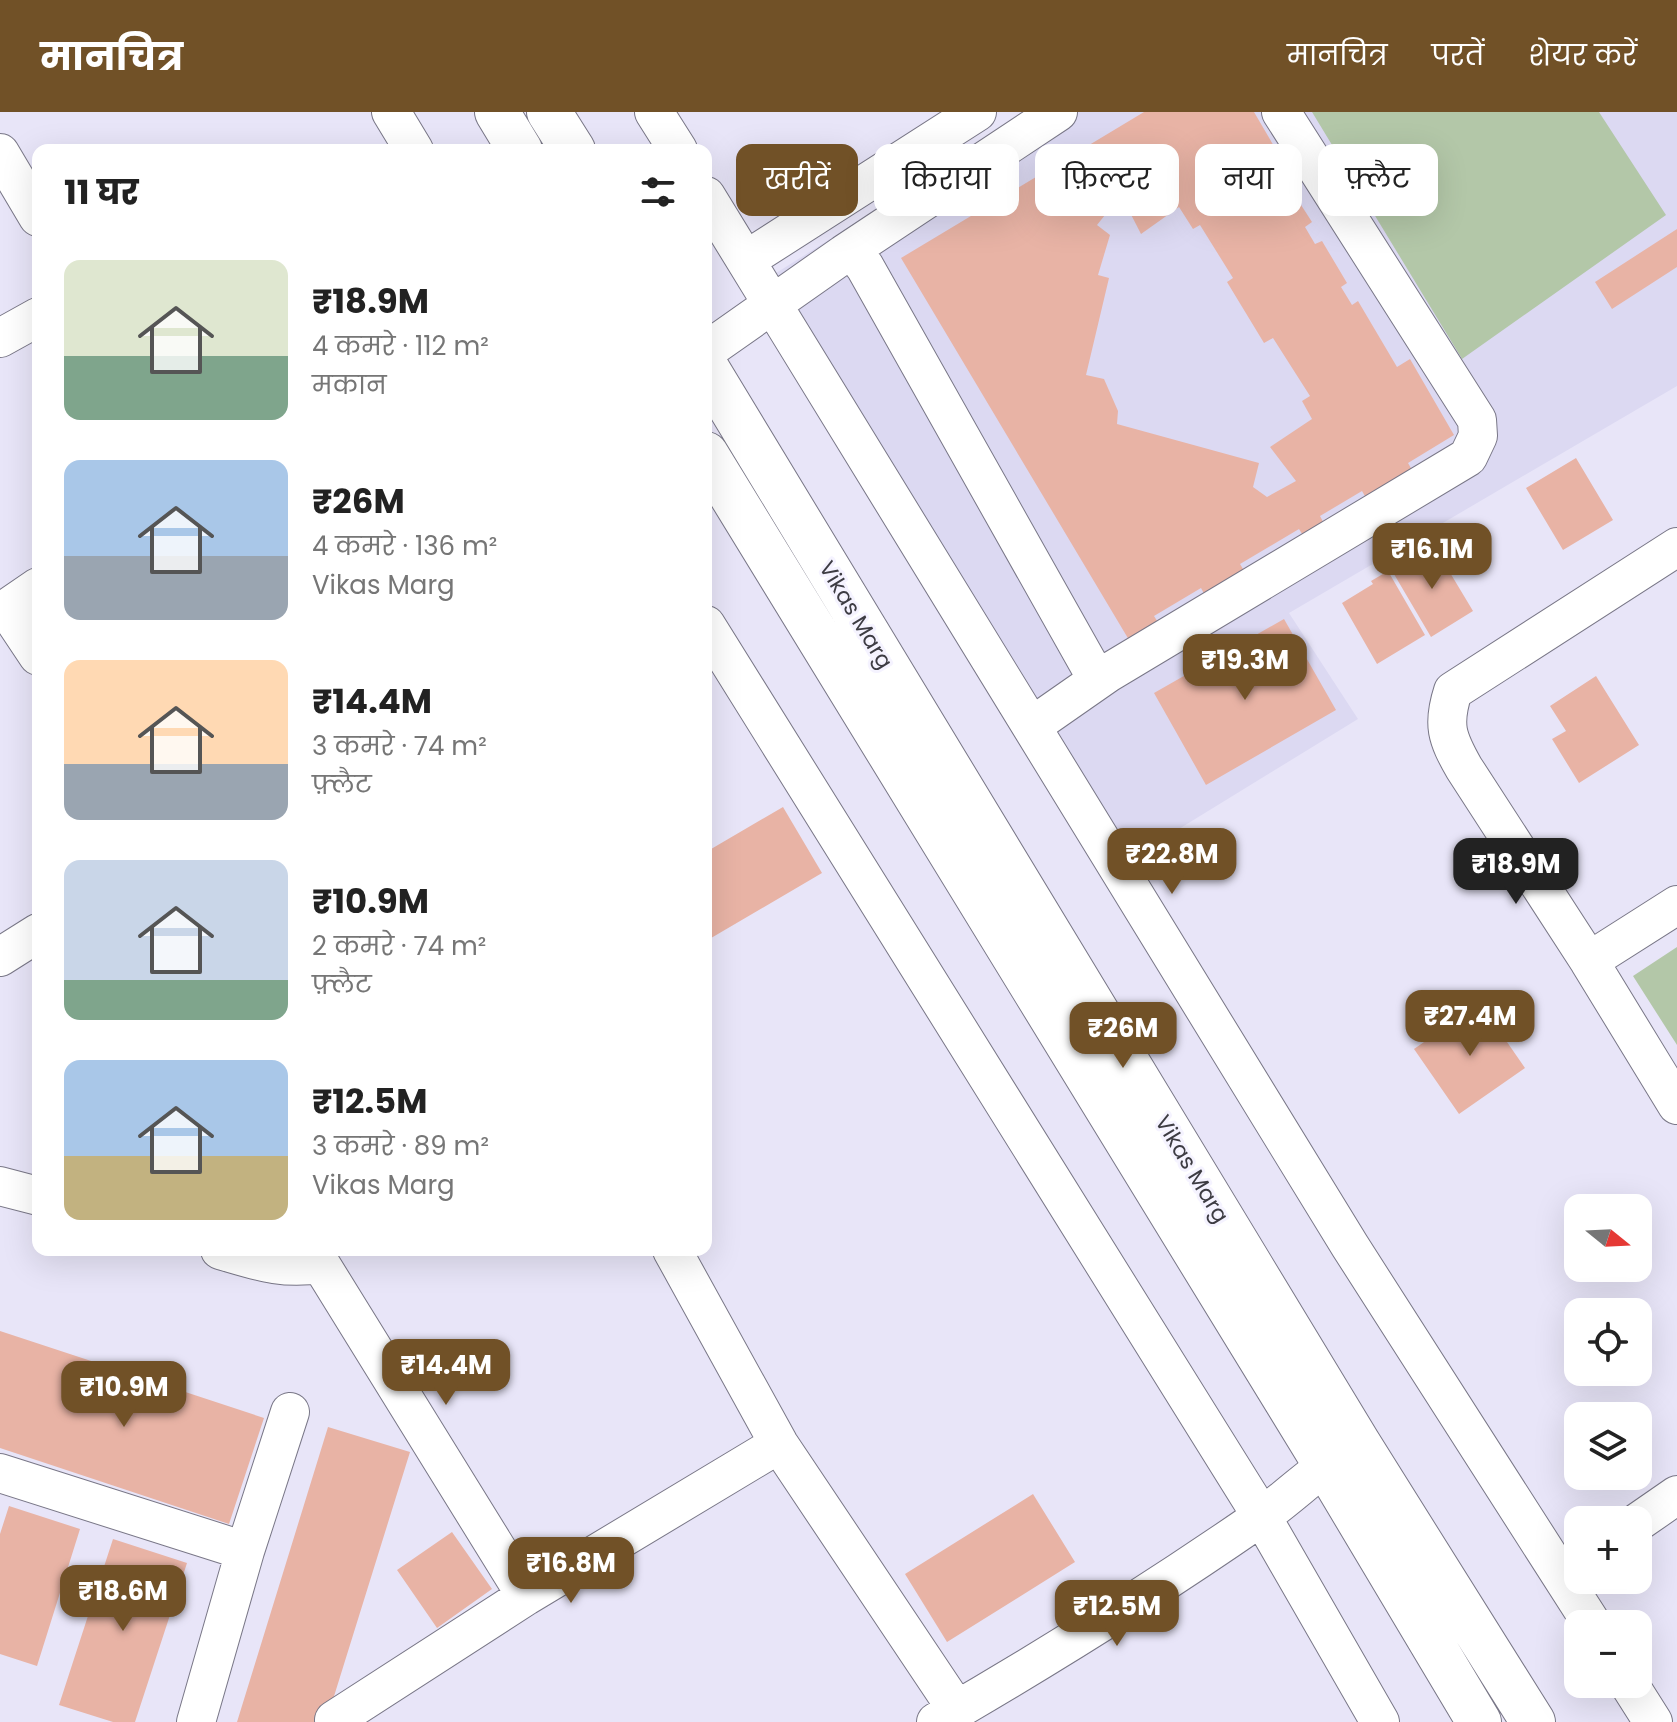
<!DOCTYPE html>
<html lang="hi">
<meta charset="utf-8">
<style>
:root{--surface:#fff;--page:#f6f6f6;--text:#222;--muted:#767676;--accent:#715127}
body{margin:0;font-family:Poppins,"Noto Sans Devanagari",sans-serif;background:var(--page);color:var(--text);height:100vh;display:flex;flex-direction:column;font-size:30px;white-space:nowrap}
*{box-sizing:border-box;margin:0}
p{font-size:26px;color:var(--muted)}
.icon{flex:none;width:44px;height:44px;fill:none;stroke:currentColor;stroke-width:2;stroke-linecap:round;stroke-linejoin:round}
.map{position:relative;flex:1;overflow:hidden}
.panel{position:absolute;left:32px;top:32px;width:680px;height:1112px;display:flex;flex-direction:column;background:var(--surface);border-radius:16px;box-shadow:0 8px 32px #0002}
.panel>*{flex:none}
.hud{position:absolute;left:736px;top:32px;width:760px;height:72px;display:flex;gap:16px}
.needle{width:52px;rotate:108deg}
.controls{position:absolute;left:1564px;top:1082px;display:grid;gap:16px}
.controls a{display:grid;place-items:center;width:88px;height:88px;border-radius:16px;background:var(--surface);box-shadow:0 8px 32px #0002;font-size:40px}
.price{position:absolute;translate:-50% -68px;padding:0 18px;border-radius:16px;background:var(--accent);color:#fff;font-size:26px;line-height:52px;filter:drop-shadow(0 2px 4px #0008)}
.price::after{content:'';position:absolute;left:50%;top:48px;width:24px;height:18px;margin-left:-12px;background:inherit;clip-path:polygon(0 0,100% 0,50% 100%)}
.price.active{background:#222;color:#fff}
ul{padding:0;list-style:none}
li{display:flex;align-items:center;gap:24px;height:200px;padding:0 32px}
li span{display:grid;place-items:center;flex:none;width:224px;height:160px;border-radius:16px;color:#555}
li>.icon{margin-inline-start:auto}
span .icon{width:96px;height:96px;fill:#fffc;stroke-width:1}
li b{font-size:34px}
h2{display:flex;justify-content:space-between;align-items:center;height:96px;padding:0 32px;font-size:34px}
.tag{padding:0 28px;border-radius:16px;background:var(--surface);box-shadow:0 8px 32px #0002;font-size:28px;line-height:72px}
.tag.active{background:var(--accent);color:#fff}
header{display:flex;align-items:center;gap:48px;box-sizing:border-box;height:112px;padding:0 40px;background:var(--accent);color:#fff}
header strong{font-size:38px}
nav{display:flex;gap:44px;margin-inline-start:auto;font-size:28px}
.map>svg:first-child{display:block}
.built{fill:#dcd9f2}
.green{fill:#b3c7a8}
.building{fill:#e8b3a5;fill-rule:evenodd}
.lines{fill:none;stroke-linecap:round;stroke-linejoin:round}
.minor-casing{stroke:#797787;stroke-width:40}
.major-casing{stroke:#797787;stroke-width:46}
.minor{stroke:#fff;stroke-width:38}
.major{stroke:#fff;stroke-width:44}
.labels{text-anchor:middle;dominant-baseline:central;stroke-width:6;stroke-linejoin:round;paint-order:stroke}
.street-label{font-size:22px;fill:#3d3c43;stroke:#f5f3ff}
</style>
<header>
<strong>मानचित्र</strong>
<nav><a>मानचित्र</a><a>परतें</a><a>शेयर करें</a></nav>
</header>
<div class="map">
<svg width="1677" height="1610" viewBox="0 0 1677 1610">
<rect width="100%" height="100%" fill="#e8e5f8"/>
<!-- built -->
<path class="built" d="M1032 0H1677V274L1289 501 1358 607 1130 747 773 163Z"/>
<!-- green -->
<path class="green" d="M1312 0H1599L1666 103 1462 247Z
M1677 835V933L1633 864Z"/>
<!-- building -->
<path class="building" d="M1144 0H1254L1275 36 1269 40 1280 59 1273 63 1287 86 1294 82 1312 110 1305 115 1315 132 1322 129 1347 171 1341 175 1352 193 1358 189 1397 255 1410 247 1454 323 1408 351 1415 363 1369 391 1362 379 1320 404 1329 421 1309 433 1299 417 1240 452 1249 467 1209 491 1201 476 1154 504 1164 520 1135 538 901 146ZM1121 83 1141 122 1179 95 1193 117 1200 113 1233 166 1227 170 1264 231 1273 226 1310 284 1302 289 1312 307 1270 335 1296 369 1267 385 1253 375 1259 351 1117 312 1118 299 1104 267 1086 263 1109 166 1098 163 1110 123 1097 113Z
M1677 117V155L1612 197 1595 170Z
M1576 346 1613 408 1563 438 1526 376Z
M1426 435 1434 448 1440 444 1473 499 1431 525 1391 457Z
M1388 459 1425 523 1377 552 1342 491 1373 472 1371 469Z
M1284 507 1336 598 1206 673 1154 581Z
M1596 564 1639 633 1579 671 1552 627 1566 619 1550 594Z
M783 695 822 761 706 829V740Z
M1480 891 1525 956 1459 1002 1414 937Z
M0 1219 264 1306 229 1412 0 1336Z
M328 1315 410 1340 326 1610H237Z
M1033 1382 1075 1450 947 1530 905 1462Z
M9 1394 80 1417 37 1554 0 1542V1422Z
M452 1420 492 1477 437 1516 397 1458Z
M113 1427 187 1451 135 1610H113L59 1593Z"/>
<g class="lines">
<defs>
<path id="minor" d="M391 0 414 38
M654 0 678 38
M0 41 38 105
M706 84 1350 1134 1592 1512
M844 142 856 143 865 155 1089 553 1096 559 1108 561 1468 345 1478 324 1477 308 1281 0
M746 148 977 0
M0 226 38 205
M706 239 844 142 1058 0
M1677 435 1453 579C1442 613 1447 626 1464 656L1589 849 1677 993
M6 496 38 544
M0 501 38 475
M706 513 1262 1405 1380 1610
M1032 614 1108 561
M0 845 38 821
M1589 849 1677 793
M0 1074 38 1084
M220 1138C258 1149 281 1158 321 1152
M312 1138 526 1484
M672 1138 779 1332 957 1598
M0 1361 245 1439
M1638 1410 1677 1383
M1629 1572 1653 1610
M334 1608 526 1484 779 1332
M196 1610 245 1439 290 1300
M936 1610C1045 1547 1154 1479 1258 1407 1290 1385 1317 1357 1350 1337"/>
<path id="major" d="M497 0 520 38
M549 0 573 38
M706 255 1358 1331 1533 1610
M706 342 1325 1352 1479 1610"/>
</defs>
<!-- minor casing -->
<use href="#minor" class="minor-casing"/>
<!-- major casing -->
<use href="#major" class="major-casing"/>
<!-- minor -->
<use href="#minor" class="minor"/>
<!-- major -->
<use href="#major" class="major"/>
</g>
<g class="labels">
<!-- street labels -->
<g class="street-label">
<text transform="translate(856 503) rotate(59)">Vikas Marg</text>
<text transform="translate(1192 1057) rotate(59)">Vikas Marg</text>
</g>
</g>
</svg>
<div class="controls">
<a><svg class="needle" viewBox="-14 -14 28 28"><path d="M0-13l5 13h-10z" fill="#e53935"/><path d="M0 13l5-13h-10z" fill="#767676"/></svg></a>
<a><svg class="icon" aria-label="locate" viewBox="0 0 24 24"><circle cx="12" cy="12" r="6"/><path d="M12 2v4M12 18v4M2 12h4M18 12h4"/></svg></a>
<a><svg class="icon" aria-label="layers" viewBox="0 0 24 24"><path d="M12 4l9 5-9 5-9-5zM3 14l9 5 9-5"/></svg></a>
<a>+</a>
<a>−</a>
</div>
<b class="price" style="left:1432px;top:479px">₹16.1M</b>
<b class="price" style="left:1245px;top:590px">₹19.3M</b>
<b class="price" style="left:1172px;top:784px">₹22.8M</b>
<b class="price active" style="left:1516px;top:794px">₹18.9M</b>
<b class="price" style="left:1470px;top:946px">₹27.4M</b>
<b class="price" style="left:1123px;top:958px">₹26M</b>
<b class="price" style="left:446px;top:1295px">₹14.4M</b>
<b class="price" style="left:124px;top:1317px">₹10.9M</b>
<b class="price" style="left:571px;top:1493px">₹16.8M</b>
<b class="price" style="left:123px;top:1521px">₹18.6M</b>
<b class="price" style="left:1117px;top:1536px">₹12.5M</b>
<div class="hud">
<a class="tag active">खरीदें</a>
<a class="tag">किराया</a>
<a class="tag">फ़िल्टर</a>
<a class="tag">नया</a>
<a class="tag">फ़्लैट</a>
</div>
<section class="panel">
<h2>11 घर<svg class="icon" aria-label="filters" viewBox="0 0 24 24"><path d="M4 7h16M4 17h16"/><circle cx="9" cy="7" r="2"/><circle cx="15" cy="17" r="2"/></svg></h2>
<ul>
<li><span style="background:linear-gradient(#dfe7d0 60%,#7fa58c 0)"><svg class="icon" aria-label="home" viewBox="0 0 24 24"><path d="M3 11l9-7 9 7M6 9v11h12V9"/></svg></span><div><b>₹18.9M</b><p>4 कमरे · 112 m²</p><p>मकान</p></div></li>
<li><span style="background:linear-gradient(#a9c7e8 60%,#9aa5b1 0)"><svg class="icon" aria-label="home" viewBox="0 0 24 24"><path d="M3 11l9-7 9 7M6 9v11h12V9"/></svg></span><div><b>₹26M</b><p>4 कमरे · 136 m²</p><p>Vikas Marg</p></div></li>
<li><span style="background:linear-gradient(#ffd9b3 65%,#9aa5b1 0)"><svg class="icon" aria-label="home" viewBox="0 0 24 24"><path d="M3 11l9-7 9 7M6 9v11h12V9"/></svg></span><div><b>₹14.4M</b><p>3 कमरे · 74 m²</p><p>फ़्लैट</p></div></li>
<li><span style="background:linear-gradient(#c9d6e8 75%,#7fa58c 0)"><svg class="icon" aria-label="home" viewBox="0 0 24 24"><path d="M3 11l9-7 9 7M6 9v11h12V9"/></svg></span><div><b>₹10.9M</b><p>2 कमरे · 74 m²</p><p>फ़्लैट</p></div></li>
<li><span style="background:linear-gradient(#a9c7e8 60%,#c2b280 0)"><svg class="icon" aria-label="home" viewBox="0 0 24 24"><path d="M3 11l9-7 9 7M6 9v11h12V9"/></svg></span><div><b>₹12.5M</b><p>3 कमरे · 89 m²</p><p>Vikas Marg</p></div></li>
</ul>
</section>
</div>
